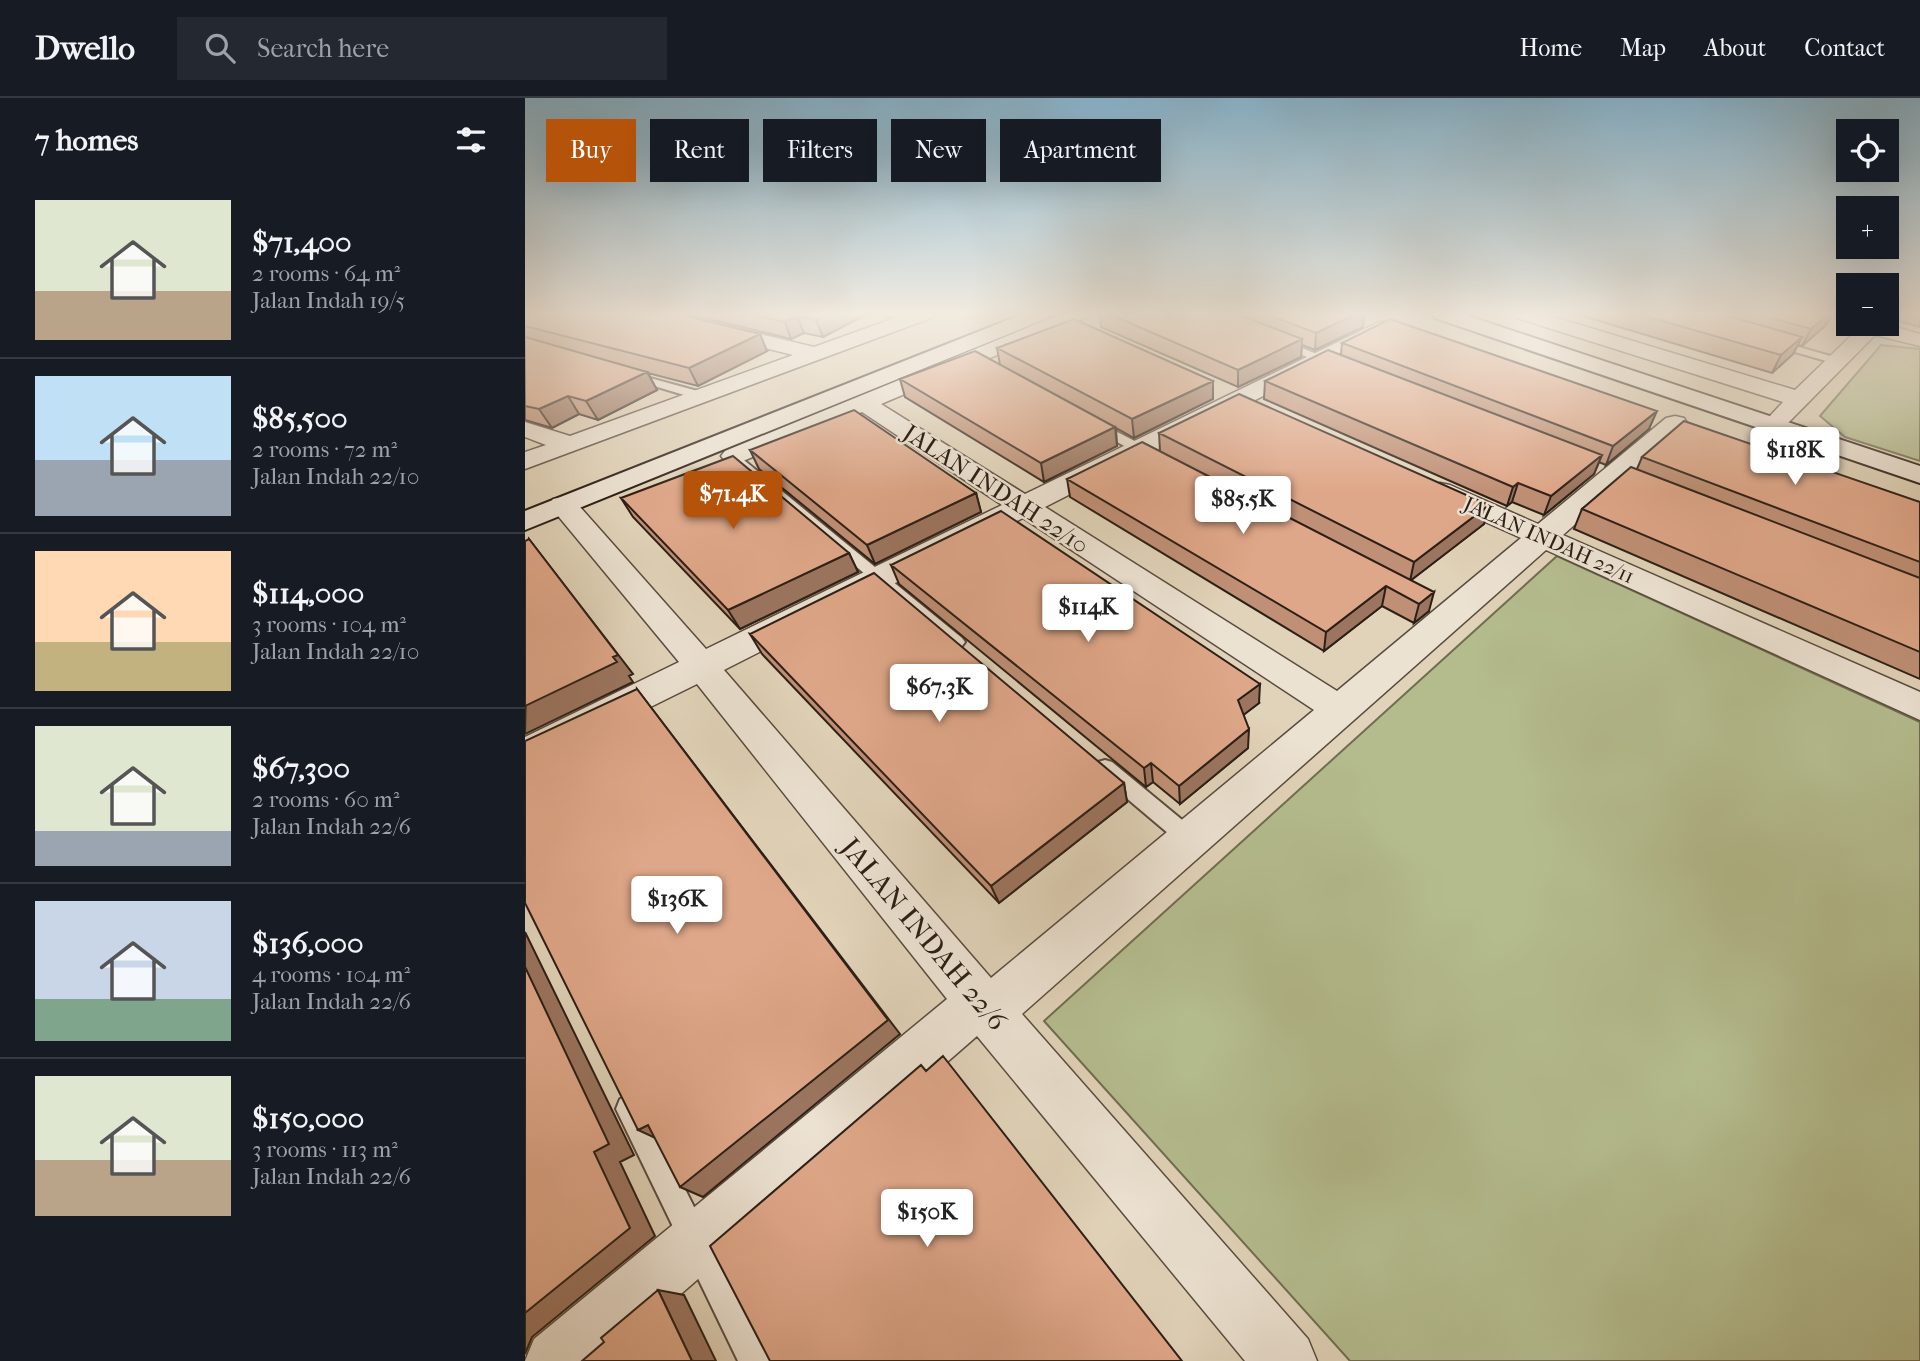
<!DOCTYPE html>
<meta charset="utf-8">
<style>
:root{--surface:#171b24;--page:#242831;--text:#f1f3f6;--muted:#9ea1a6;--line:#363941;--accent:#b45309}
body{margin:0;font-family:"IM FELL French Canon",serif;background:var(--page);color:var(--text);height:100vh;display:flex;flex-direction:column;font-size:26px;white-space:nowrap}
*{box-sizing:border-box;margin:0}
p{font-size:23px;color:var(--muted)}
.icon{flex:none;width:38px;height:38px;fill:none;stroke:currentColor;stroke-width:2;stroke-linecap:round;stroke-linejoin:round}
.map{position:relative;flex:1;overflow:hidden}
.side{display:flex;flex-direction:column;background:var(--surface);width:525px}
.side>*{flex:none}
.hud{position:absolute;left:21px;top:21px;width:665px;height:63px;display:flex;gap:14px}
.tools{position:absolute;left:1311px;top:21px;display:grid;gap:14px}
.tools a{display:grid;place-items:center;width:63px;height:63px;border-radius:0px;background:var(--surface);box-shadow:0 7px 28px #0002;font-size:35px}
.price{position:absolute;translate:-50% -60px;padding:0 16px;border-radius:7px;background:#fff;color:#222;font-size:23px;line-height:46px;filter:drop-shadow(0 2px 4px #0008)}
.price::after{content:'';position:absolute;left:50%;top:42px;width:21px;height:16px;margin-left:-10px;background:inherit;clip-path:polygon(0 0,100% 0,50% 100%)}
.price.selected{background:var(--accent);color:#fff}
ul{padding:0;list-style:none}
li{display:flex;align-items:center;gap:21px;height:175px;padding:0 35px}
li+li{border-top:2px solid var(--line)}
li span{display:grid;place-items:center;flex:none;width:196px;height:140px;border-radius:0px;color:#555}
li>.icon{margin-inline-start:auto}
span .icon{width:84px;height:84px;fill:#fffc;stroke-width:1}
li b{font-size:30px}
h2{display:flex;justify-content:space-between;align-items:center;height:84px;padding:0 35px;font-size:30px}
.tag{padding:0 24px;border-radius:0px;background:var(--surface);box-shadow:0 7px 28px #0002;font-size:24px;line-height:63px}
.tag.selected{background:var(--accent);color:#fff}
header{display:flex;align-items:center;gap:42px;box-sizing:border-box;height:98px;padding:0 35px;background:var(--surface);border-bottom:2px solid var(--line)}
header strong{font-size:33px}
nav{display:flex;gap:38px;margin-inline-start:auto;font-size:24px}
.search{width:490px;height:63px;background:var(--page);display:flex;align-items:center;gap:18px;box-sizing:border-box;padding:0 24px;border-radius:0px;color:var(--muted);font-size:26px}
main{display:flex;flex:1;min-height:0}
.map>svg:first-child{display:block}
.green{fill:#b4bc8e;stroke:#706e52;stroke-width:2}
.lines{fill:none;stroke-linecap:round;stroke-linejoin:round}
.lane-casing{stroke:#594c3f;stroke-width:4}
.street-casing{stroke:#594c3f;stroke-width:3}
.secondary-casing{stroke:#2c1f16;stroke-width:4}
.lane{fill:#ece2d2;fill-rule:evenodd}
.street{fill:#ece2d2;fill-rule:evenodd}
.secondary{fill:#ece2d2;fill-rule:evenodd}
.wall{fill:#c09076;stroke:#2c1f16;stroke-width:2}
.shaded-wall{fill:#9c7560;stroke:#2c1f16;stroke-width:2}
.building{fill:#dfa789;stroke:#2c1f16;stroke-width:2}
.labels{text-anchor:middle;dominant-baseline:central;stroke-width:5;stroke-linejoin:round;paint-order:stroke}
.far-street-label{font-size:21px;fill:#2c1f16;stroke:#ece2d2}
.street-label{font-size:24px;fill:#2c1f16;stroke:#ece2d2}
.near-street-label{font-size:28px;fill:#2c1f16;stroke:#ece2d2}
</style>
<header>
<strong>Dwello</strong>
<div class="search"><svg class="icon" aria-label="search" viewBox="0 0 24 24"><circle cx="10" cy="10" r="6"/><path d="M15 15l6 6"/></svg>Search here</div>
<nav><a>Home</a><a>Map</a><a>About</a><a>Contact</a></nav>
</header>
<main>
<section class="side">
<h2>7 homes<svg class="icon" aria-label="filters" viewBox="0 0 24 24"><path d="M4 7h16M4 17h16"/><circle cx="9" cy="7" r="2"/><circle cx="15" cy="17" r="2"/></svg></h2>
<ul>
<li><span style="background:linear-gradient(#dfe7d0 65%,#b9a48a 0)"><svg class="icon" aria-label="home" viewBox="0 0 24 24"><path d="M3 11l9-7 9 7M6 9v11h12V9"/></svg></span><div><b>$71,400</b><p>2 rooms · 64 m²</p><p>Jalan Indah 19/5</p></div></li>
<li><span style="background:linear-gradient(#bfe0f5 60%,#9aa5b1 0)"><svg class="icon" aria-label="home" viewBox="0 0 24 24"><path d="M3 11l9-7 9 7M6 9v11h12V9"/></svg></span><div><b>$85,500</b><p>2 rooms · 72 m²</p><p>Jalan Indah 22/10</p></div></li>
<li><span style="background:linear-gradient(#ffd9b3 65%,#c2b280 0)"><svg class="icon" aria-label="home" viewBox="0 0 24 24"><path d="M3 11l9-7 9 7M6 9v11h12V9"/></svg></span><div><b>$114,000</b><p>3 rooms · 104 m²</p><p>Jalan Indah 22/10</p></div></li>
<li><span style="background:linear-gradient(#dfe7d0 75%,#9aa5b1 0)"><svg class="icon" aria-label="home" viewBox="0 0 24 24"><path d="M3 11l9-7 9 7M6 9v11h12V9"/></svg></span><div><b>$67,300</b><p>2 rooms · 60 m²</p><p>Jalan Indah 22/6</p></div></li>
<li><span style="background:linear-gradient(#c9d6e8 70%,#7fa58c 0)"><svg class="icon" aria-label="home" viewBox="0 0 24 24"><path d="M3 11l9-7 9 7M6 9v11h12V9"/></svg></span><div><b>$136,000</b><p>4 rooms · 104 m²</p><p>Jalan Indah 22/6</p></div></li>
<li><span style="background:linear-gradient(#dfe7d0 60%,#b9a48a 0)"><svg class="icon" aria-label="home" viewBox="0 0 24 24"><path d="M3 11l9-7 9 7M6 9v11h12V9"/></svg></span><div><b>$150,000</b><p>3 rooms · 113 m²</p><p>Jalan Indah 22/6</p></div></li>
</ul>
</section>
<div class="map">
<svg width="1395" height="1263" viewBox="0 0 1395 1263">
<rect width="100%" height="100%" fill="#e1d3b9"/>
<filter id="stains"><feTurbulence type="fractalNoise" baseFrequency=".00286" numOctaves="4"/><feColorMatrix values="0 0 0 0 .2 0 0 0 0 .09 0 0 0 0 .02 0 0 0 .5 -.17"/></filter>
<radialGradient id="worn" r=".72"><stop offset=".6" stop-color="#630" stop-opacity="0"/><stop offset="1" stop-color="#630" stop-opacity=".3"/></radialGradient>
<!-- green -->
<path class="green" d="M1356 247 1395 251V363L1320 339 1295 318Z
M1032 458 1395 624V1263H825L519 923Z"/>
<g class="lines">
<defs>
<path id="lane" d="M355 216H375L389 221 384 224Z
M752 240 812 264 814 266 804 268 748 245 747 243Z
M1246 241 1316 261 1318 263 1312 266 1242 246 1241 244Z
M103 274 180 295 182 298 176 302 99 279V275Z
M569 322 631 354 633 357 626 361 621 360 565 329 563 326Z
M209 354 437 540 440 544 437 548H425L204 361V355Z
M580 662 587 664 673 735 676 741 673 747 665 750 657 747 573 676 570 670 573 664Z
M105 997 115 1001 246 1263H213L91 1011 95 1001Z"/>
<path id="street" d="M119 216H153L289 249 381 216H409L406 220 0 371V354L21 347 0 339V324L45 338 268 257 122 220Z
M536 216H563L560 220 356 306 500 396 854 224H868L871 228 868 232 520 409 812 593 996 440 905 399 902 393 905 387 915 385 925 387 1013 426 1141 320 1150 318 1159 320 1162 325 1159 330 1038 437 1395 594V622L1021 452 497 916 783 1241 792 1263H720L452 938 79 1263H0L9 1241 422 901 172 586 0 671V639L154 564 24 407 28 401 38 399 48 401 181 551 477 407 337 314 218 363 209 366 200 363 196 358 200 353ZM498 420 789 612 466 880 199 572Z
M989 216H1019L1270 292 1332 232 1324 230 1321 226 1323 223V226H1360L1395 236V248L1350 237 1264 324H1248L1244 319 1258 304 992 220Z"/>
<path id="secondary" d="M498 216H526L523 220 0 432V413Z
M907 216H937L1395 368V385L910 220Z"/>
</defs>
<!-- lane casing -->
<use href="#lane" class="lane-casing"/>
<!-- street casing -->
<use href="#street" class="street-casing"/>
<!-- secondary casing -->
<use href="#secondary" class="secondary-casing"/>
<!-- lane -->
<use href="#lane" class="lane"/>
<!-- street -->
<use href="#street" class="street"/>
<!-- secondary -->
<use href="#secondary" class="secondary"/>
</g>
<!-- wall -->
<path class="wall" d="M0 216 242 253 173 288 123 275 132 292 73 322 54 316 27 330 0 322Z
M164 216H342L298 239 279 235 266 241Z
M575 216H839L838 229 790 252 777 247 776 259 713 289 576 229Z
M1051 216H1307L1301 227 1277 248 1273 247 1268 256 1247 275Z
M1362 216H1395V229L1362 220Z
M817 245 1124 331 1081 367 1074 364 1069 376 1019 417 987 404 982 408 739 301 740 283 816 256Z
M472 250 688 283V301L609 340 591 330 592 348 519 384 380 299 375 281 475 267Z
M634 335 964 407 959 426 886 482 904 513 889 525 857 508 799 553 545 399 542 381 635 353Z
M225 352 451 395 456 414 350 466 234 371Z
M1117 359 1395 404V581L1049 431 1057 411 1112 371Z
M96 400 324 455 333 474 215 531 108 419Z
M366 467 734 605 718 617 723 650 655 706 628 684 621 689 374 486Z
M225 536 599 685 602 704 474 805 237 556Z"/>
<!-- shaded-wall -->
<path class="shaded-wall" d="M303 216H342L298 239 291 222Z
M831 216H839L838 229 790 252 791 235Z
M1304 216H1307L1301 227 1277 248 1286 231Z
M272 218 279 235 266 241 260 224Z
M235 236 242 253 173 288 164 270Z
M1277 239 1268 256 1247 275 1256 257Z
M777 241 776 259 713 289V272Z
M122 274 132 292 73 322 61 303Z
M688 283V301L609 340 607 321Z
M43 298 54 316 27 330 14 311Z
M1132 313 1124 331 1081 367 1088 348Z
M590 329 592 348 519 384 516 365Z
M1077 357 1069 376 1019 417 1026 398Z
M993 385 987 404 982 408 988 389Z
M451 395 456 414 350 466 342 447Z
M964 407 959 426 885 483 889 464Z
M4 441 108 576 104 578 108 584 0 636Z
M324 455 333 474 215 531 203 512Z
M861 488 857 508 799 553 801 534Z
M909 494 904 513 889 525 894 506Z
M735 586 734 605 712 622 713 602Z
M112 591 375 936 178 1099 155 1089Z
M724 631 723 650 655 706 654 688Z
M626 665 628 684 621 689 619 670Z
M599 685 602 704 474 805 466 788Z
M0 834 109 1057 95 1064 130 1138 7 1239 0 1256V1215L69 1054 0 869Z
M123 1027 137 1043 113 1032Z
M133 1192 159 1197 191 1263H167Z"/>
<!-- building -->
<path class="building" d="M0 216H153L235 236 164 270 0 228Z
M225 216H303L291 222 272 218 260 224Z
M584 216H712L777 241 713 272Z
M741 216H831L791 235Z
M1113 216H1197L1277 239 1256 257Z
M1232 216H1304L1286 231Z
M549 221 688 283 607 321 472 250Z
M865 221 1132 313 1088 348 817 245Z
M0 239 122 274 61 303 43 298 14 311 0 308Z
M803 252 1077 357 1026 398 993 385 988 389 740 283Z
M450 253 590 329 516 365 375 281Z
M714 296 964 407 889 464 634 335Z
M329 312 451 395 342 447 225 352Z
M1159 323 1395 404V464L1117 359Z
M617 344 909 494 894 506 861 488 801 534 542 381Z
M208 358 324 455 203 512 96 400Z
M1106 369 1395 480V554L1057 411Z
M476 413 735 586 713 602 724 631 654 688 626 665 619 670 366 467Z
M4 441 93 557 88 559 92 564 0 608V443Z
M349 475 599 685 466 788 225 536Z
M112 591 363 922 155 1089 123 1027 113 1032 0 805V643Z
M0 869 84 1046 69 1054 105 1130 0 1215Z
M418 958 657 1263H245L185 1148 396 967 401 973Z
M133 1192 167 1263H57L79 1244 76 1240Z"/>
<!-- sky -->
<linearGradient id="sky" x2="0" y2="1"><stop stop-color="#87b6d0"/><stop offset="0.55" stop-color="#f2ebe0"/><stop offset="1" stop-color="#f2ebe0" stop-opacity="0"/></linearGradient>
<rect width="1395" height="393" fill="url(#sky)"/>
<g class="labels">
<!-- far-street labels -->
<g class="far-street-label">
<text transform="translate(1024 442) rotate(24)">JALAN INDAH 22/11</text>
</g>
<!-- street labels -->
<g class="street-label">
<text transform="translate(471 391) rotate(33)">JALAN INDAH 22/10</text>
</g>
<!-- near-street labels -->
<g class="near-street-label">
<text transform="translate(399 836) rotate(50)">JALAN INDAH 22/6</text>
</g>
</g>
<rect width="100%" height="100%" filter="url(#stains)"/>
<rect width="100%" height="100%" fill="url(#worn)"/>
</svg>
<div class="tools">
<a><svg class="icon" aria-label="locate" viewBox="0 0 24 24"><circle cx="12" cy="12" r="6"/><path d="M12 2v4M12 18v4M2 12h4M18 12h4"/></svg></a>
<a>+</a>
<a>−</a>
</div>
<b class="price" style="left:1270px;top:389px">$118K</b>
<b class="price selected" style="left:208px;top:433px">$71.4K</b>
<b class="price" style="left:718px;top:438px">$85.5K</b>
<b class="price" style="left:563px;top:546px">$114K</b>
<b class="price" style="left:414px;top:626px">$67.3K</b>
<b class="price" style="left:152px;top:838px">$136K</b>
<b class="price" style="left:402px;top:1151px">$150K</b>
<div class="hud">
<a class="tag selected">Buy</a>
<a class="tag">Rent</a>
<a class="tag">Filters</a>
<a class="tag">New</a>
<a class="tag">Apartment</a>
</div>
</div>
</main>
